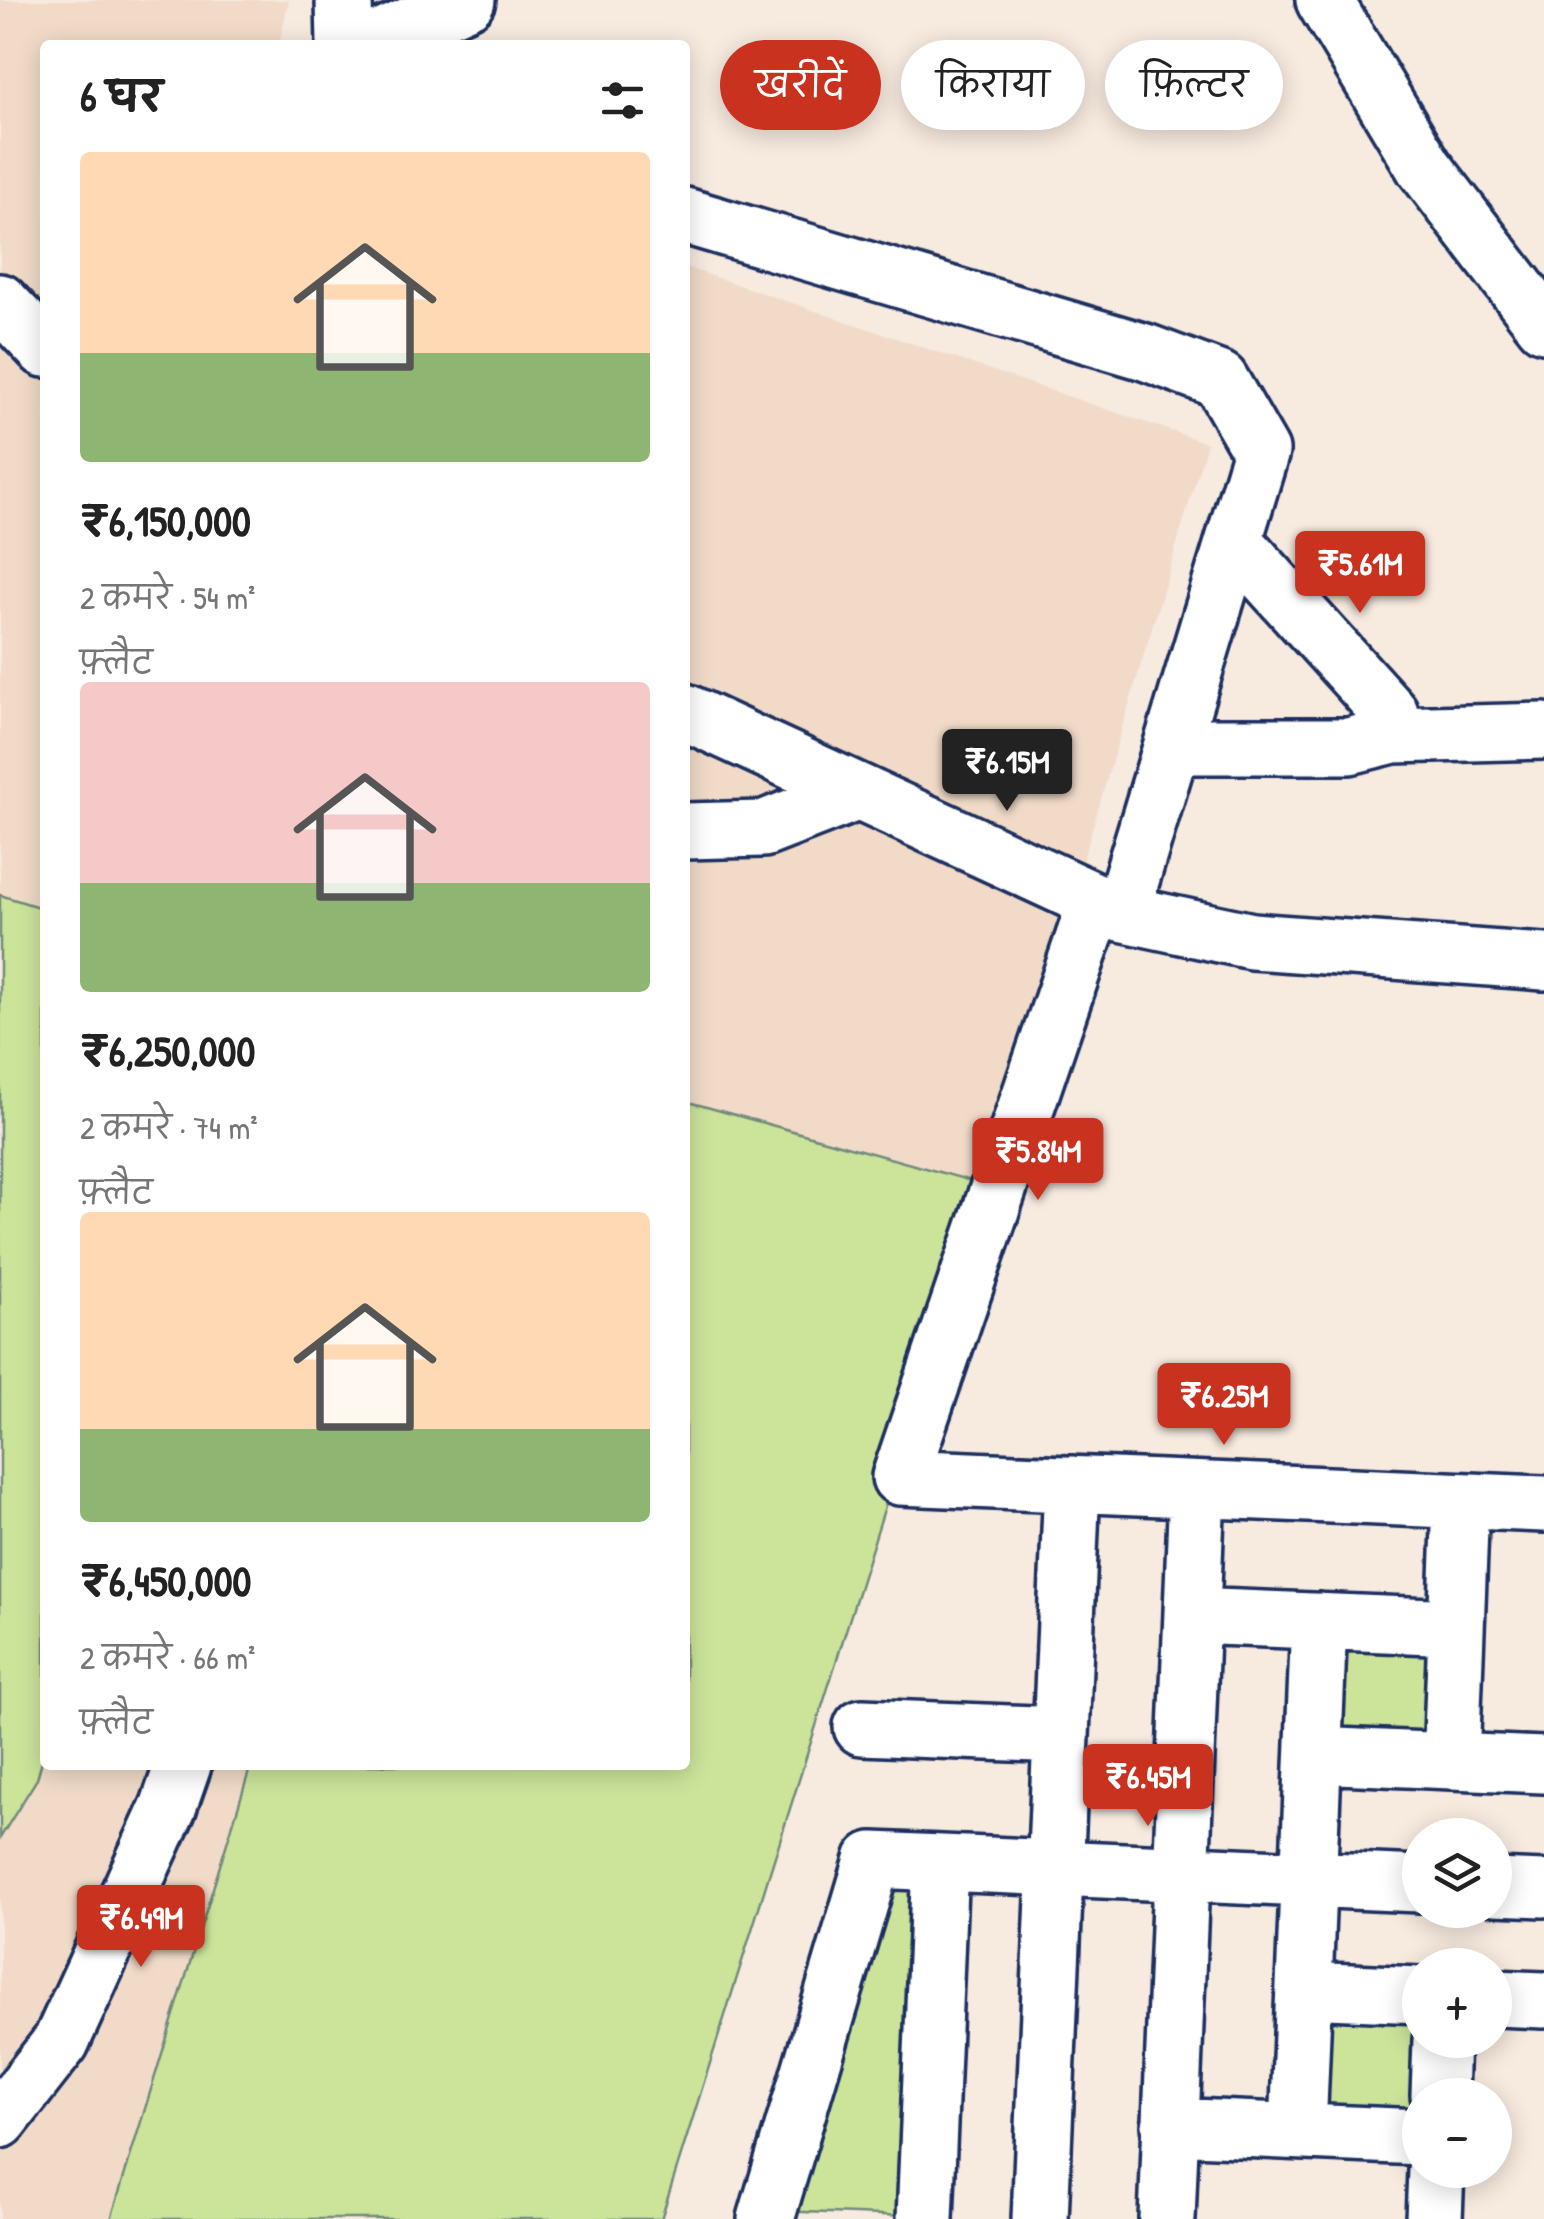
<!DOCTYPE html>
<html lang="hi">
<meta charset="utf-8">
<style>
:root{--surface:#fff;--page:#f2f2f2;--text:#222;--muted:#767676;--accent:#c8321e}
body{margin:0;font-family:"Patrick Hand","Playpen Sans Deva",sans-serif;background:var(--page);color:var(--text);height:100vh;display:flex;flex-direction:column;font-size:38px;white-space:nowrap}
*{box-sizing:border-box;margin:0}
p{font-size:32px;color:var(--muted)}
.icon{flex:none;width:55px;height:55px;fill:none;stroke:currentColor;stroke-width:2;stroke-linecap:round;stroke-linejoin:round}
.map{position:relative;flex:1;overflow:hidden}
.drawer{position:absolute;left:40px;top:40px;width:650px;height:1730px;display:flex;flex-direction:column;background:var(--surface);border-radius:10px;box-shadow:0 5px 25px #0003}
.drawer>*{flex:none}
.hud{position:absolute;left:720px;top:40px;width:672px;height:90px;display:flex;gap:20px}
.controls{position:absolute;left:1402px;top:1818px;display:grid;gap:20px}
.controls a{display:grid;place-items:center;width:110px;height:110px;border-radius:50%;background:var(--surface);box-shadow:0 5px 25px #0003;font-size:50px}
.price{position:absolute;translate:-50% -85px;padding:0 22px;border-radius:10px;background:var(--accent);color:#fff;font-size:32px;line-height:65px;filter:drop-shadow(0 2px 5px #0008)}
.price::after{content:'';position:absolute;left:50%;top:60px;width:30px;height:22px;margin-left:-15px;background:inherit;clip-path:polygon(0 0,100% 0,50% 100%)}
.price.current{background:#222;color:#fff}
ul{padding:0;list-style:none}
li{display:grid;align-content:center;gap:20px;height:530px;padding:0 40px}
li span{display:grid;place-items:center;height:310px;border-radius:10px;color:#555}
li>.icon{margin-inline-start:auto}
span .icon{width:180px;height:180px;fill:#fffc;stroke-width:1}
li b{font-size:42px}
h2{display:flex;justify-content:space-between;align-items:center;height:120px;padding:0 40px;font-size:42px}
.tag{padding:0 35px;border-radius:45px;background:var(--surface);box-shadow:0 5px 25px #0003;font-size:35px;line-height:90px}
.tag.current{background:var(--accent);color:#fff}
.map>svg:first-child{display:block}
.built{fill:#f1dbc8}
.green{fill:#cbe49a;stroke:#738a7c;stroke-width:2.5}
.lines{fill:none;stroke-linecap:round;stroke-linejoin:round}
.minor-casing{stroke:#1b2f5e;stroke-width:62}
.minor{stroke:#fff;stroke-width:55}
</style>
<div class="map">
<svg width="1544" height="2219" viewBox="0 0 1544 2219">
<rect width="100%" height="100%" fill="#f7eadf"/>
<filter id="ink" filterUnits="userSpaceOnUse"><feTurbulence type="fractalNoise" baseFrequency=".01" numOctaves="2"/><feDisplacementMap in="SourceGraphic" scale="20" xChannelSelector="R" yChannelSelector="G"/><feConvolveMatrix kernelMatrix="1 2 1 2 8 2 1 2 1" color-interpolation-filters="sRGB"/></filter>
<g filter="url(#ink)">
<!-- built -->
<path class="built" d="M0 0H289L279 45H45V909L0 895Z
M685 267 1207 443 986 1185 685 1101Z
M45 1750V1765H251L111 2219H0V1838L37 1779Z"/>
<!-- green -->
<path class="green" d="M0 895 45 909V1750L37 1779 0 1838Z
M685 1101 986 1185 661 2219H111L251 1765H685Z
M1324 1632 1452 1636 1448 1744 1321 1740Z
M927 1875 907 2216 779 2211 883 1876Z
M1317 2004 1420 2009V2118L1312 2113Z"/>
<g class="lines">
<defs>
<path id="minor" d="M344 0 345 45
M1324 0 1424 167 1544 324
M366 45 467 0
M685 216 1145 352 1220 380 1261 451 1121 913 1252 941 1544 962
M0 302 45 349
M1234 541 1390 713 1393 735
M685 712 1121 913
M1172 746H1349L1393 735 1544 731
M685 831 763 829 858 792
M1096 902 900 1477 1544 1504
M1192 1616 1456 1627
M862 1727 1061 1735
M1314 1755 1544 1765
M1451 1761 1461 1501
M1495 1887 1544 1889
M1304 1990 1420 1995
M1495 1998 1544 2000
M1439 2095 1441 2040
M0 2120 61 2042 168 1808 183 1765
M1170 2126 1420 2137
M1298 2131 1319 1621
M766 2219 873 1860 1420 1884
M925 2219 940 1863
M1040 2219 1072 1484
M1167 2219 1197 1490
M1434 2219 1436 2170"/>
</defs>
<!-- minor casing -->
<use href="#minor" class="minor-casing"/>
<!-- minor -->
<use href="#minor" class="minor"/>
</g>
</g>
</svg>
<div class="controls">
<a><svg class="icon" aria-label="layers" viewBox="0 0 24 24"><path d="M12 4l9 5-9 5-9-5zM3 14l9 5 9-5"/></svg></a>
<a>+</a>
<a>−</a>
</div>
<b class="price" style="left:1360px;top:616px">₹5.61M</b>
<b class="price current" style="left:1007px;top:814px">₹6.15M</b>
<b class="price" style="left:1038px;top:1203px">₹5.84M</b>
<b class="price" style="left:1224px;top:1448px">₹6.25M</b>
<b class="price" style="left:1148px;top:1829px">₹6.45M</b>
<b class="price" style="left:141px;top:1970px">₹6.49M</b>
<div class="hud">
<a class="tag current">खरीदें</a>
<a class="tag">किराया</a>
<a class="tag">फ़िल्टर</a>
</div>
<section class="drawer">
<h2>6 घर<svg class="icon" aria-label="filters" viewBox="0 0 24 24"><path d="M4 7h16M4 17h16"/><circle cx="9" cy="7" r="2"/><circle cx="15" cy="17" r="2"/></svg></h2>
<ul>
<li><span style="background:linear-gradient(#ffd9b3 65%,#8fb573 0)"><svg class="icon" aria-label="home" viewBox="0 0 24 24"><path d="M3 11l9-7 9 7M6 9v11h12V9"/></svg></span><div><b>₹6,150,000</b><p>2 कमरे · 54 m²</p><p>फ़्लैट</p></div></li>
<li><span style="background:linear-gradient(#f6c9c9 65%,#8fb573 0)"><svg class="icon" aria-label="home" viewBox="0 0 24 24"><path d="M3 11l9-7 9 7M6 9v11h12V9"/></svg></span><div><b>₹6,250,000</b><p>2 कमरे · 74 m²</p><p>फ़्लैट</p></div></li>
<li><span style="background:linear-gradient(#ffd9b3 70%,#8fb573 0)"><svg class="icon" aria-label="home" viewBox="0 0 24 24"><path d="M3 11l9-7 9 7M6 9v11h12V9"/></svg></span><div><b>₹6,450,000</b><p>2 कमरे · 66 m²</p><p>फ़्लैट</p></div></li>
</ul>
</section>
</div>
